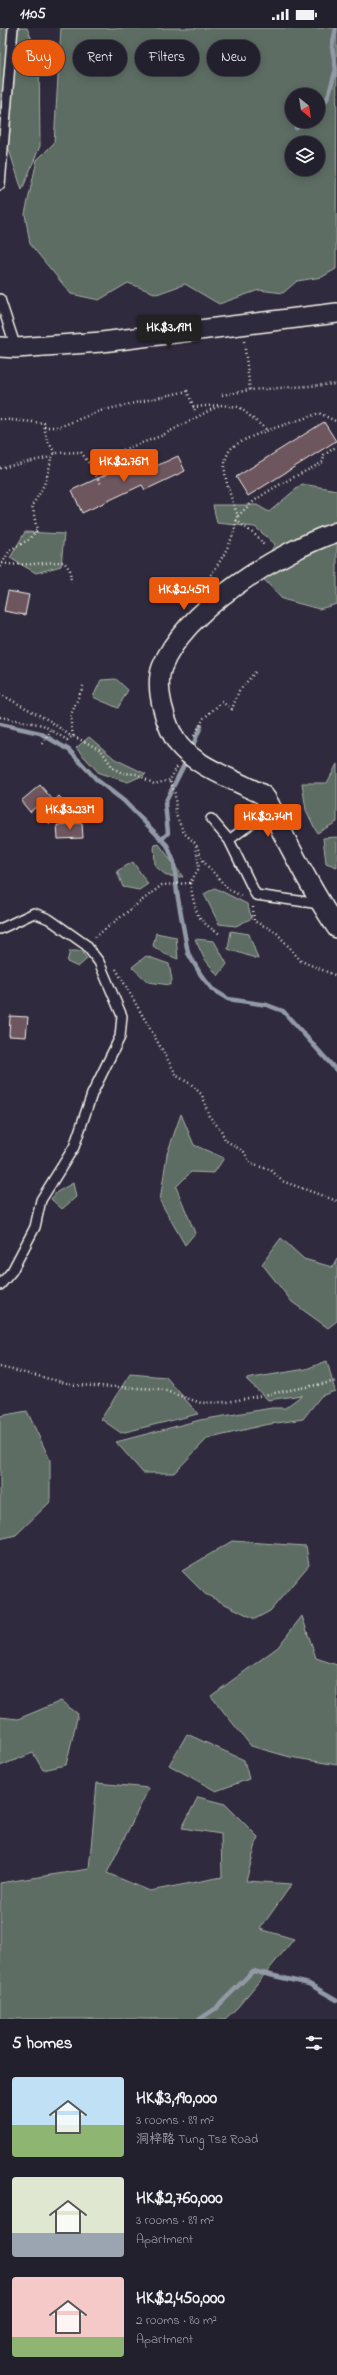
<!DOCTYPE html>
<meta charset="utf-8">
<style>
:root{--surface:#23202e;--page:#2b2836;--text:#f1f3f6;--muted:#a3a3aa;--line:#403e4a;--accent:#ea580c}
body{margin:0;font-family:"Indie Flower","LXGW WenKai TC",sans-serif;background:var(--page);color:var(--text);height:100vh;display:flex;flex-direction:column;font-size:15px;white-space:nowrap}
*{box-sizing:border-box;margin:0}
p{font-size:13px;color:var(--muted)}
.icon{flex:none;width:22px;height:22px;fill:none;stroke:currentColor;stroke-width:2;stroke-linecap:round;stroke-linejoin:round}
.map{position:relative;height:1991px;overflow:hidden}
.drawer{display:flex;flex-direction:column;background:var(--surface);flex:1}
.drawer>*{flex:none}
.hud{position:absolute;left:12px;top:12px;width:313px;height:36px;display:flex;gap:8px}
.needle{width:26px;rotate:150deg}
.buttons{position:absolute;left:285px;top:60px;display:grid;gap:8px}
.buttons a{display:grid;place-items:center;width:40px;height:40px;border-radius:50%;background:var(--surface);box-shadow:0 2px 10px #0003,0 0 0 1px var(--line);font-size:20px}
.price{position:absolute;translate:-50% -34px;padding:0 9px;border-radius:4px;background:var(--accent);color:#fff;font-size:13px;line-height:26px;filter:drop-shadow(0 1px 2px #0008)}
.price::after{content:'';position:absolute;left:50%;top:24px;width:12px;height:9px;margin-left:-6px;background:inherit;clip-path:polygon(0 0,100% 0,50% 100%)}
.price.active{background:#222;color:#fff}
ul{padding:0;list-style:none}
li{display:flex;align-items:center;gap:12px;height:100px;padding:0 12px}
li span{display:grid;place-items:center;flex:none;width:112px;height:80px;border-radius:4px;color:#555}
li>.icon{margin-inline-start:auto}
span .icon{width:48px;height:48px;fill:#fffc;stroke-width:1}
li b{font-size:17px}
h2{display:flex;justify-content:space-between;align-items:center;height:48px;padding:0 12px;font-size:17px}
.pill{padding:0 14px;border-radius:18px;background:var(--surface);box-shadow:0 2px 10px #0003,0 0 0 1px var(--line);font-size:14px;line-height:36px}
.pill.active{background:var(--accent);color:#fff}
.status{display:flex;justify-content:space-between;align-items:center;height:28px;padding:0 20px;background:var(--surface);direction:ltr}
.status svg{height:11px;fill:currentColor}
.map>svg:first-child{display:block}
.green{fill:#5d6d64;stroke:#a8afa6;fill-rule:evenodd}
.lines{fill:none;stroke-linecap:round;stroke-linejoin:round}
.stream{stroke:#939aa7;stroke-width:4.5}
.building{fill:#6e565f;stroke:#f4f1e8}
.lane-casing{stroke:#f4f1e8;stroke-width:12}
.street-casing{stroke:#f4f1e8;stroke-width:22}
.path{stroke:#f4f1e8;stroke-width:2.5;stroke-dasharray:1 3;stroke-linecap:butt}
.lane{stroke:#2f2a3d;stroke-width:9}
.street{stroke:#2f2a3d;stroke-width:19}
</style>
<div class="status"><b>11:05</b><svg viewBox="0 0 49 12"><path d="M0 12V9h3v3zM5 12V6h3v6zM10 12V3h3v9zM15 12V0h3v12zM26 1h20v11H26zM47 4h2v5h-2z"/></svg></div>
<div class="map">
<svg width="337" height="1991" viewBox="0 0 337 1991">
<rect width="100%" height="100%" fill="#2f2a3d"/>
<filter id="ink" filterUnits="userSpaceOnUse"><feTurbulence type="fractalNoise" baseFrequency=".025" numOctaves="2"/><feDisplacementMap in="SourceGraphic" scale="8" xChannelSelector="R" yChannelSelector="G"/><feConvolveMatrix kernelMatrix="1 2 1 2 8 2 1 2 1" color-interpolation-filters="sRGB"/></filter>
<g filter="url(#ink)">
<!-- green -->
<path class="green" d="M0 0H27L39 28 40 118 22 162 0 94Z
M61 0H337L336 241 322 249 297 253 283 265 259 262 219 276 185 256 157 266 128 255 99 272 71 266 30 216 25 186 37 132 54 115ZM292 67H318V93H292ZM292 115H318V141H292Z
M302 456 337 462V576L319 581 282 571 258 545 275 516 255 499 217 495 213 477H257L269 484Z
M25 504 64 506 61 538 36 545 10 530Z
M116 651 128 662 118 680 93 669 101 652Z
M89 709 115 731 146 746 128 754 99 745 76 720Z
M337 736V794L317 805 306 782 302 755H327Z
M337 809V839L326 835 323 810Z
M159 816 183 849 167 848 155 838 154 817Z
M133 834 148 856 139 862 123 859 117 843Z
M215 860 247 876 252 890 236 898 219 896 204 866Z
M231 903 249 906 258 931 228 921Z
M156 905 176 909 178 931 165 926 153 918Z
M195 911 214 913 227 936 218 948 204 930Z
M70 923H82L87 931 78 939 67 934Z
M146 928 169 936 172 952 170 957 148 954 132 939Z
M181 1086 194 1117 224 1130 214 1145 191 1144 176 1159 195 1205 185 1217 160 1173 167 1126Z
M73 1155 76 1169 62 1181 51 1171 57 1164Z
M281 1210 304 1231 332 1239 337 1230V1293L328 1300 292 1274 262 1236Z
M327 1333 335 1363 321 1368 303 1391 264 1397 207 1411 174 1445H143L116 1414 200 1392 272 1380H285L302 1367 268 1372 246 1351 306 1341Z
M130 1346 166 1349 198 1386 121 1405 101 1391Z
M27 1383 50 1432V1474L16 1507 0 1511V1388Z
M232 1513 306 1518 309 1537 270 1583 255 1591 205 1566 182 1543Z
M302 1588 316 1630 337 1637V1737L290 1729 251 1718 211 1668 278 1619Z
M61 1673 78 1686 66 1737 43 1742 33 1725 0 1738V1689L18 1691Z
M187 1706 244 1732 249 1751 216 1763 169 1737Z
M97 1755 149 1760 107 1845 150 1863 222 1849 221 1806 182 1800 198 1769 225 1776 258 1809 246 1853 292 1856 260 1901 294 1911 237 1980 225 1991H0V1855L89 1841Z"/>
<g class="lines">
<!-- stream -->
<path class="stream" d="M318 85 328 69 336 41 332 19 336 0
M296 100 307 93
M0 696 40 705 69 722 97 752 124 773 167 817 174 834 177 865 188 925 201 947 212 961 228 971 267 977 283 983 337 1043
M191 722 201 698
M161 812 168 805 165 775 187 731
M200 1991 215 1981 253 1943 309 1956 337 1972"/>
</g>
<!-- building -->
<path class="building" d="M324 394 336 413 248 468 236 449Z
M178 428 185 443 145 462 142 457 82 485 72 462 129 436 133 444 139 441 141 445Z
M8 563 29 567 25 587 4 583Z
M40 757 54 773 59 768 69 779 50 796 36 779 30 784 21 773Z
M82 795 83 810 58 811 57 797Z
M10 988 28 989 26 1009 9 1008Z"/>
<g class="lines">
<defs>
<path id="lane" d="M0 157 13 0
M0 271 16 320
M211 791 229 812 256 867 320 876
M229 812 271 781
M0 901 34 885 49 891 86 917 99 934 122 988 120 1009 92 1066 74 1119 41 1172 35 1199 12 1243 0 1257"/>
<path id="street" d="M0 319 16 320 102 314 337 285
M337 504C280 523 185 581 162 639 154 660 166 700 179 717 195 736 223 747 245 758 250 761 260 764 264 768 272 777 277 795 283 806 300 838 316 870 337 900"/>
</defs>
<!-- lane casing -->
<use href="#lane" class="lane-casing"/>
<!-- street casing -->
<use href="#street" class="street-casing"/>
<!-- path -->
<path class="path" d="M244 313 250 362 337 356
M222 367 250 362
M193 379 220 377
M0 391 44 395 46 410 55 425
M44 399H59L100 383 187 363 195 382
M90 437 101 456
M0 440 51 429 55 425 81 424 90 437 125 421 161 408 220 377 239 379 268 403
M238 488C262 462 292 451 323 434L324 427 337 418
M236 492 259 510 265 519
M2 535C23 539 43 534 64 534L70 542 71 554
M0 539 10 522 28 512 37 502 32 477C43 462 49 448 51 429
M196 566C213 545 234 517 237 489 238 485 234 479 233 475 228 459 219 437 230 422 240 408 300 393 319 385L337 394
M0 666 50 693 72 709
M0 689 43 697 67 712 73 708 101 722 113 740 122 745 137 746 154 756 170 752
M73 708 70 689 84 656
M194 708 204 690 222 674 232 681 239 663 256 643
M42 716 51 702
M177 739 170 752 175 766 176 787 184 805 195 815 204 834 228 861 243 869
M190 855C196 883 194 891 220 906
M253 879 254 893 276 904 301 933 337 948
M95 909 162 857 190 855 199 840 196 818
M116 941 177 1048 191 1056 202 1067 209 1088 221 1102 225 1112 244 1124 251 1136 271 1142 282 1153 337 1173
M0 1339 75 1357 160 1361 201 1375 227 1374 337 1353"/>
<!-- lane -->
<use href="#lane" class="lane"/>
<!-- street -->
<use href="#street" class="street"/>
</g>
</g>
</svg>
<div class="buttons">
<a><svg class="needle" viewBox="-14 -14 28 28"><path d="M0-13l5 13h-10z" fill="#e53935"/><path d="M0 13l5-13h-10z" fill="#a3a3aa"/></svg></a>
<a><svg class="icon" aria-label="layers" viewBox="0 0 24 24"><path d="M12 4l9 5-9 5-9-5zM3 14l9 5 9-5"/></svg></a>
</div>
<b class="price active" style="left:169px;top:321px">HK$3.19M</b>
<b class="price" style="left:124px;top:455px">HK$2.76M</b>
<b class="price" style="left:184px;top:583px">HK$2.45M</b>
<b class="price" style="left:70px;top:803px">HK$3.23M</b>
<b class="price" style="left:268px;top:810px">HK$2.74M</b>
<div class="hud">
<a class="pill active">Buy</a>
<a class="pill">Rent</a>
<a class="pill">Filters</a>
<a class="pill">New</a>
</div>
</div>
<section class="drawer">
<h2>5 homes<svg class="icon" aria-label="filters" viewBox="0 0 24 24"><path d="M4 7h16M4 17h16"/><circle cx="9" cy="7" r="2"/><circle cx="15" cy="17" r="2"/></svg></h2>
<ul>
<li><span style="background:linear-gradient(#bfe0f5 60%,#8fb573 0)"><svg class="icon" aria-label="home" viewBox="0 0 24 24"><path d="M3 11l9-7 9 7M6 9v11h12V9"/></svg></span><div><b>HK$3,190,000</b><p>3 rooms · 89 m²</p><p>洞梓路 Tung Tsz Road</p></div></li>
<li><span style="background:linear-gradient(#dfe7d0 70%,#9aa5b1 0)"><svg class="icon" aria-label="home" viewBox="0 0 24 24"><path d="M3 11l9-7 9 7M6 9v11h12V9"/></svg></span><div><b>HK$2,760,000</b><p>3 rooms · 89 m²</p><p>Apartment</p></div></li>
<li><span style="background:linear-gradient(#f6c9c9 75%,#8fb573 0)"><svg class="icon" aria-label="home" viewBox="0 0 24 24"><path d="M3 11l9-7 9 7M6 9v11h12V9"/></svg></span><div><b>HK$2,450,000</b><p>2 rooms · 80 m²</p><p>Apartment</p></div></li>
</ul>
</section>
